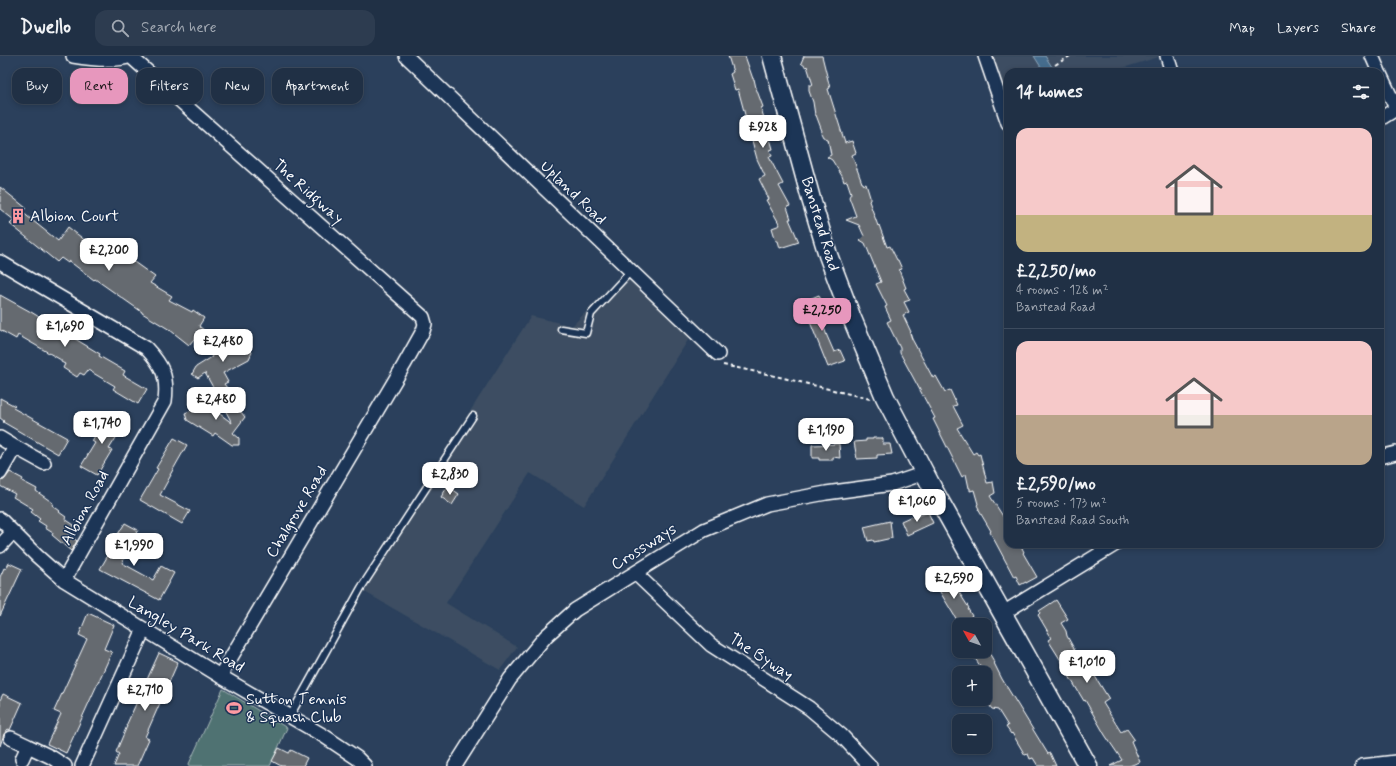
<!DOCTYPE html>
<meta charset="utf-8">
<style>
:root{--surface:#203045;--page:#2d3c50;--text:#f1f3f6;--muted:#a2a9b3;--line:#3d4b5e;--accent:#e797bd}
body{margin:0;font-family:Mynerve,sans-serif;background:var(--page);color:var(--text);height:100vh;display:flex;flex-direction:column;font-size:15px;white-space:nowrap}
*{box-sizing:border-box;margin:0}
p{font-size:13px;color:var(--muted)}
.icon{flex:none;width:22px;height:22px;fill:none;stroke:currentColor;stroke-width:2;stroke-linecap:round;stroke-linejoin:round}
.map{position:relative;flex:1;overflow:hidden}
.drawer{position:absolute;left:1004px;top:12px;width:380px;height:480px;display:flex;flex-direction:column;background:var(--surface);border-radius:12px;box-shadow:0 2px 6px #0003,0 0 0 1px var(--line)}
.drawer>*{flex:none}
.top-card{position:absolute;left:12px;top:12px;width:380px;height:36px;display:flex;gap:8px}
.needle{width:26px;rotate:310deg}
.controls{position:absolute;left:952px;top:562px;display:grid;gap:8px}
.controls a{display:grid;place-items:center;width:40px;height:40px;border-radius:8px;background:var(--surface);box-shadow:0 2px 6px #0003,0 0 0 1px var(--line);font-size:20px}
.price{position:absolute;translate:-50% -34px;padding:0 9px;border-radius:8px;background:#fff;color:#222;font-size:13px;line-height:26px;filter:drop-shadow(0 1px 2px #0008)}
.price::after{content:'';position:absolute;left:50%;top:24px;width:12px;height:9px;margin-left:-6px;background:inherit;clip-path:polygon(0 0,100% 0,50% 100%)}
.price.active{background:var(--accent);color:#111}
ul{padding:0;list-style:none}
li{display:grid;align-content:center;gap:8px;height:212px;padding:0 12px}
li+li{border-top:1px solid var(--line)}
li span{display:grid;place-items:center;height:124px;border-radius:12px;color:#555}
li>.icon{margin-inline-start:auto}
span .icon{width:72px;height:72px;fill:#fffc;stroke-width:1}
li b{font-size:17px}
h2{display:flex;justify-content:space-between;align-items:center;height:48px;padding:0 12px;font-size:17px}
.pill{padding:0 14px;border-radius:12px;background:var(--surface);box-shadow:0 2px 6px #0003,0 0 0 1px var(--line);font-size:14px;line-height:36px}
.pill.active{background:var(--accent);color:#111}
header{display:flex;align-items:center;gap:24px;box-sizing:border-box;height:56px;padding:0 20px;background:var(--surface);border-bottom:1px solid var(--line)}
header strong{font-size:19px}
nav{display:flex;gap:22px;margin-inline-start:auto;font-size:14px}
.search{width:280px;height:36px;background:var(--page);display:flex;align-items:center;gap:10px;box-sizing:border-box;padding:0 14px;border-radius:12px;color:var(--muted);font-size:15px}
.map>svg:first-child{display:block}
.built{fill:#3c4d62}
.green{fill:#4f7272;stroke:#a7b8b8}
.water{fill:#456c8d;stroke:#8fa7bb}
.building{fill:#656a70;stroke:#fff}
.lines{fill:none;stroke-linecap:round;stroke-linejoin:round}
.lane-casing{stroke:#fff;stroke-width:9}
.street-casing{stroke:#fff;stroke-width:16}
.secondary-casing{stroke:#fff;stroke-width:21}
.path{stroke:#fff;stroke-width:2;stroke-dasharray:4 3;stroke-linecap:butt}
.lane{stroke:#1d3557;stroke-width:6}
.street{stroke:#1d3557;stroke-width:13}
.secondary{stroke:#1d3557;stroke-width:18}
.labels{text-anchor:middle;dominant-baseline:central;stroke-width:3;stroke-linejoin:round;paint-order:stroke}
.street-label{font-size:16px;fill:#fff;stroke:#1d3557}
.poi-label{font-size:16px;fill:#fff;stroke:#1d3557;text-anchor:start}
</style>
<header>
<strong>Dwello</strong>
<div class="search"><svg class="icon" aria-label="search" viewBox="0 0 24 24"><circle cx="10" cy="10" r="6"/><path d="M15 15l6 6"/></svg>Search here</div>
<nav><a>Map</a><a>Layers</a><a>Share</a></nav>
</header>
<div class="map">
<svg width="1396" height="710" viewBox="0 0 1396 710">
<rect width="100%" height="100%" fill="#2b405c"/>
<filter id="ink" filterUnits="userSpaceOnUse"><feTurbulence type="fractalNoise" baseFrequency=".025" numOctaves="2"/><feDisplacementMap in="SourceGraphic" scale="8" xChannelSelector="R" yChannelSelector="G"/><feConvolveMatrix kernelMatrix="1 2 1 2 8 2 1 2 1" color-interpolation-filters="sRGB"/></filter>
<g filter="url(#ink)">
<!-- built -->
<path class="built" d="M985 0H1162L1110 16H1008V48Z
M623 218 690 281 584 450 530 417 446 547 517 591 500 614 363 535 298 652 292 648 357 532 531 260 572 270Z"/>
<!-- green -->
<path class="green" d="M223 633 287 672 270 710H188Z"/>
<!-- water -->
<path class="water" d="M1034 0H1045L1054 14 1051 16H1044Z"/>
<!-- building -->
<path class="building" d="M728 0H745L753 23H754L756 32 763 51 761 52 773 93 770 94 772 100 769 101 783 128 779 130 790 150 787 151 791 163H789L799 186 780 192 778 185H776L772 172 780 169 766 144 769 143 759 123 765 120 757 103 738 33 735 34 730 18 733 16Z
M804 0H822L830 32 828 33 845 87 852 85 856 97 852 99 862 127H863L864 129 866 128 870 141V144L869 145 878 170 879 169 887 191 890 190 897 204H898L902 213 899 214 906 232 904 233 910 244 904 246 909 256 903 259 911 276 910 277 912 283 933 322 936 320 945 336 950 334 957 349 953 350 963 369 957 372 973 398 976 396 978 399 980 398 987 427 993 426 995 437 990 440 1008 468V488H1020L1024 496 1023 497 1037 521 1026 527V526L1020 529 1016 520 1014 521 990 476 991 475 978 453H979L977 449 978 448 974 434 970 435V432H969L966 418 962 421 933 363 935 362 900 297V292L887 266 891 264 885 251 887 250 876 228 881 226 865 187 860 184 864 180 859 169 846 164 856 160 849 141 851 137 847 125 844 126 842 120 832 104 827 101 831 99 828 83 823 81 821 77 822 75 816 59H815L813 46 809 35V29H813L807 10 806 11 801 7Z
M0 131 26 152 22 156 58 185 68 171 91 189 94 185 102 191 106 186 155 221 150 227 172 240 169 244 192 256 193 254 204 262 199 270 206 276 198 286 194 283 189 289 170 274 142 257V256L95 223 94 224 69 205 68 207 61 202 57 206 10 168 14 164 0 153Z
M0 239 31 256 100 298 99 300 125 315 123 319 147 333 138 348 113 333 115 330 88 314 84 319 80 317 77 321 63 312 65 308 61 306V304L18 279 16 283 0 274Z
M819 239 823 250 817 252 827 280 834 296 840 294 845 305 828 311 802 246Z
M235 282H244V292L252 296 249 303 223 317 228 326 224 328 227 332 215 335 205 317 198 322 192 318 196 311 212 301 211 299Z
M0 342 15 350 13 352 67 382 58 398 3 366 4 365 0 362Z
M193 344H201L232 367 220 344 234 355 237 351 245 361 233 377 239 382V389H232L215 377 213 380 187 364 185 357 192 354Z
M107 359 124 369 109 393 112 394 97 419 81 410 95 387 92 385Z
M174 382 187 389 170 419H171L160 439 190 455 182 468 140 444 158 413 156 412Z
M873 382H883V388H890L892 398 877 399V402L857 403 854 386 866 385V383H873Z
M839 388 840 402 833 401V404H819V402H812V389Z
M10 416 23 423 22 425 37 433 36 435 53 447 52 449 60 455 59 456 66 461 65 463 74 469 68 478 77 485 71 495 52 479 53 477 45 472 46 470 38 465 40 463 31 456 33 453 13 441 15 438 0 430V425L4 424Z
M448 430 459 438 452 449 441 441Z
M928 456 933 467 907 479 901 465 912 460 913 462Z
M890 465 892 482 874 486 873 484 868 485 864 471Z
M125 467 138 474 129 489 131 490 122 507 153 524 161 510 174 517 159 544 100 513 117 484 115 483Z
M9 507 22 513 0 560V521L4 512 6 513Z
M950 516 953 527 969 552 968 553 972 560 970 561 975 569H960L934 526 942 523V518Z
M1056 544 1068 563 1061 567 1066 575 1067 580 1089 620 1093 617 1109 643 1103 647 1121 676 1127 673 1134 683 1131 685 1140 706 1129 710H1110L1122 704 1105 679 1085 644 1084 645 1069 620 1070 619 1048 584 1051 582 1047 576H1048L1038 559 1040 557 1039 555Z
M88 557 114 569 104 593 112 596 66 697 47 688 61 658 54 655 87 583 79 579Z
M970 595H988L995 607H994L1002 623 1048 698 1050 697 1056 710H1038L1033 702 1030 703 1028 698 1025 699 1012 677 1011 678 1006 671 1008 670 998 654 992 653 989 649 992 643 985 630V617Z
M159 597 178 606 145 681 149 683 137 710H114L119 698 116 696 127 670H126Z
M3 638 22 647 10 674 8 673 4 678 0 690V644Z
M279 692 289 697 291 694 307 702 303 710H281L272 705Z"/>
<g class="lines">
<defs>
<path id="lane" d="M561 273 586 277 591 258 631 215
M290 660 361 532 473 360"/>
<path id="street" d="M73 0C91 3 114 6 131 0
M130 0 423 261 425 268 423 275 404 309 220 620
M406 0 718 298
M985 0 1008 67
M1167 0 1172 16
M1372 0 1379 16
M1380 18 1396 52
M1380 63 1396 53
M0 206 146 292C163 310 168 321 165 345L64 524
M0 382 15 391 0 417
M15 391 44 407
M1380 401 1396 397
M0 463 37 500 64 524 220 620 324 680 357 702 365 710
M0 490 13 476
M635 517 711 589 809 652 841 679 870 710
M1003 557 1116 488
M11 682 28 690
M22 703 28 690 51 701 65 710
M82 710 144 573
M455 710 510 623 546 580 575 554 704 474 767 448 826 437 892 428 925 417
M1362 710 1396 706"/>
<path id="secondary" d="M772 0 811 143 828 199 851 260 885 341 934 435 1088 710"/>
</defs>
<!-- lane casing -->
<use href="#lane" class="lane-casing"/>
<!-- street casing -->
<use href="#street" class="street-casing"/>
<!-- secondary casing -->
<use href="#secondary" class="secondary-casing"/>
<!-- path -->
<path class="path" d="M1055 9 1070 0
M723 309 767 318 870 343"/>
<!-- lane -->
<use href="#lane" class="lane"/>
<!-- street -->
<use href="#street" class="street"/>
<!-- secondary -->
<use href="#secondary" class="secondary"/>
</g>
</g>
<!-- icons -->
<defs>
<symbol id="building-bare" viewBox="-9 -9 18 18"><path d="M-4-6H4V6H1V3H-1V6H-4ZM-2.5-4.3h1.7v1.8h-1.7ZM.8-4.3h1.7v1.8H.8ZM-2.5-1h1.7V.8h-1.7ZM.8-1h1.7V.8H.8Z" fill="#ff9aa2" stroke="#1d3557" stroke-width="2.5" paint-order="stroke"/></symbol>
<symbol id="stadium-bare" viewBox="-9 -9 18 18"><path d="M0-5a6.5 5 0 1 0 0 10a6.5 5 0 1 0 0-10ZM-3.5-1.8h7v3.6h-7Z" fill="#ff9aa2" stroke="#1d3557" stroke-width="2.5" paint-order="stroke"/></symbol>
</defs>
<g fill-rule="evenodd">
<use href="#building-bare" x="7" y="149" width="22" height="22"/>
<use href="#stadium-bare" x="223" y="641" width="22" height="22"/>
</g>
<g class="labels">
<!-- street labels -->
<g class="street-label">
<text transform="translate(308 136) rotate(42)">The Ridgway</text>
<text transform="translate(573 137) rotate(44)">Upland Road</text>
<text transform="translate(820 168) rotate(73)">Banstead Road</text>
<text transform="translate(85 452) rotate(-61)">Albion Road</text>
<text transform="translate(297 456) rotate(-59)">Chalgrove Road</text>
<text transform="translate(644 491) rotate(-32)">Crossways</text>
<text transform="translate(186 579) rotate(31)">Langley Park Road</text>
<text transform="translate(761 601) rotate(33)">The Byway</text>
</g>
<!-- poi labels -->
<g class="poi-label">
<text x="30" y="160">Albion Court</text>
<text x="246" y="643">Sutton Tennis<tspan x="246" dy="18">&amp; Squash Club</tspan></text>
</g>
</g>
</svg>
<div class="controls">
<a><svg class="needle" viewBox="-14 -14 28 28"><path d="M0-13l5 13h-10z" fill="#e53935"/><path d="M0 13l5-13h-10z" fill="#a2a9b3"/></svg></a>
<a>+</a>
<a>−</a>
</div>
<b class="price" style="left:763px;top:93px">£928</b>
<b class="price" style="left:109px;top:216px">£2,200</b>
<b class="price active" style="left:822px;top:276px">£2,250</b>
<b class="price" style="left:65px;top:292px">£1,690</b>
<b class="price" style="left:223px;top:307px">£2,480</b>
<b class="price" style="left:216px;top:365px">£2,480</b>
<b class="price" style="left:102px;top:389px">£1,740</b>
<b class="price" style="left:826px;top:396px">£1,190</b>
<b class="price" style="left:450px;top:440px">£2,830</b>
<b class="price" style="left:917px;top:467px">£1,060</b>
<b class="price" style="left:134px;top:511px">£1,990</b>
<b class="price" style="left:954px;top:544px">£2,590</b>
<b class="price" style="left:1087px;top:628px">£1,010</b>
<b class="price" style="left:145px;top:656px">£2,710</b>
<div class="top-card">
<a class="pill">Buy</a>
<a class="pill active">Rent</a>
<a class="pill">Filters</a>
<a class="pill">New</a>
<a class="pill">Apartment</a>
</div>
<section class="drawer">
<h2>14 homes<svg class="icon" aria-label="filters" viewBox="0 0 24 24"><path d="M4 7h16M4 17h16"/><circle cx="9" cy="7" r="2"/><circle cx="15" cy="17" r="2"/></svg></h2>
<ul>
<li><span style="background:linear-gradient(#f6c9c9 70%,#c2b280 0)"><svg class="icon" aria-label="home" viewBox="0 0 24 24"><path d="M3 11l9-7 9 7M6 9v11h12V9"/></svg></span><div><b>£2,250/mo</b><p>4 rooms · 128 m²</p><p>Banstead Road</p></div></li>
<li><span style="background:linear-gradient(#f6c9c9 60%,#b9a48a 0)"><svg class="icon" aria-label="home" viewBox="0 0 24 24"><path d="M3 11l9-7 9 7M6 9v11h12V9"/></svg></span><div><b>£2,590/mo</b><p>5 rooms · 173 m²</p><p>Banstead Road South</p></div></li>
</ul>
</section>
</div>
